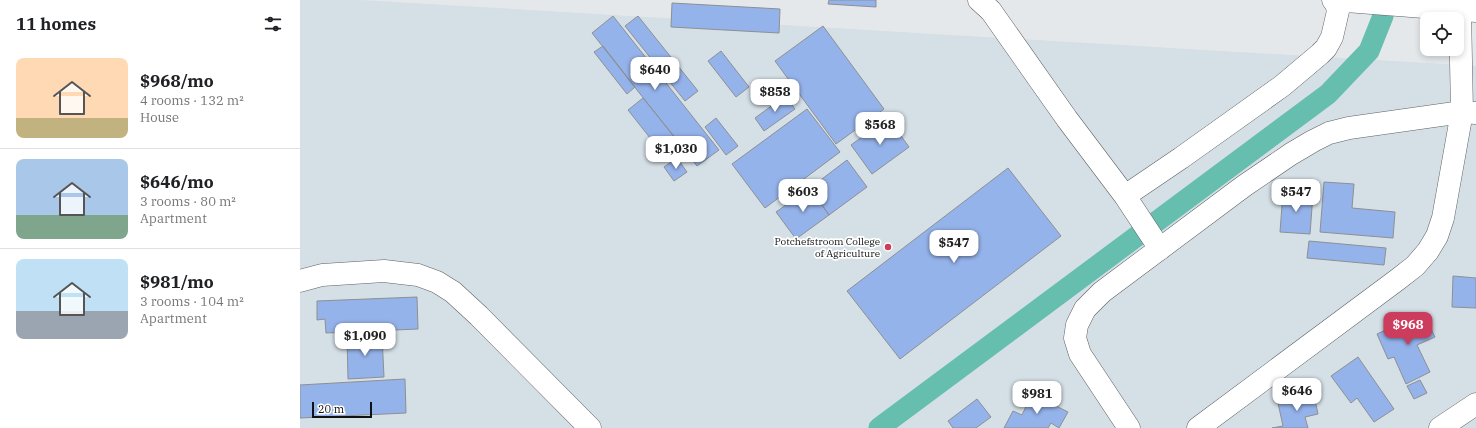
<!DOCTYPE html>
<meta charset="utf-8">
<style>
:root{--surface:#fff;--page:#f2f2f2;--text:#202124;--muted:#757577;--line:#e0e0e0;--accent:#cc3c5c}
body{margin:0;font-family:"IBM Plex Serif",serif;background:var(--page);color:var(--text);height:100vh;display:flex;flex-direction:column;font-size:15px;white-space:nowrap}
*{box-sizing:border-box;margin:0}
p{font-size:13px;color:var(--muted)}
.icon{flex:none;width:22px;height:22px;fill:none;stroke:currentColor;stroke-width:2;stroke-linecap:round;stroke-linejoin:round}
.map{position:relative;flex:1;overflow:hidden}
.panel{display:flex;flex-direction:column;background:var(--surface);width:300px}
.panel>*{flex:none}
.tools{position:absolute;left:1120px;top:12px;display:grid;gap:8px}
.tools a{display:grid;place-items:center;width:44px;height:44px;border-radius:8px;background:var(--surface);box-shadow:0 2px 6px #0003;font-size:20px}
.scale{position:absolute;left:12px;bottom:10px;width:60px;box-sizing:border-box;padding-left:4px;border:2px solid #101112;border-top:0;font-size:11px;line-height:14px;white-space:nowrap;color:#101112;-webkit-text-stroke:3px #fff;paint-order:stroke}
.price{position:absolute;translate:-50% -34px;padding:0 9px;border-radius:8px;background:#fff;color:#222;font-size:13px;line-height:26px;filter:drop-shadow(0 1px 2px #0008)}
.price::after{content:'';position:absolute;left:50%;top:24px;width:12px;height:9px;margin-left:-6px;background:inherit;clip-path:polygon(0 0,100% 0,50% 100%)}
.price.current{background:var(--accent);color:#fff}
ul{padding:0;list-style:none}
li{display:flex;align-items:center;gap:12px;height:100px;padding:0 16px}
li+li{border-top:1px solid var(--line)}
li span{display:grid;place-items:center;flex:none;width:112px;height:80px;border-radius:8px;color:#555}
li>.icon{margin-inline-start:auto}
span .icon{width:48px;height:48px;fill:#fffc;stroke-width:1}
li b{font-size:17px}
h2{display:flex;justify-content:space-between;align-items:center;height:48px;padding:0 16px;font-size:17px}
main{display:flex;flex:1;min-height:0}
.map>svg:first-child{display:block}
.built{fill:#d4dfe6}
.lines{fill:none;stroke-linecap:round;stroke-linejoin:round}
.canal{stroke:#66beaf;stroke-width:21}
.building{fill:#95b3eb;stroke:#8e8f92}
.minor-casing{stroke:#5e6163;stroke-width:23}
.minor{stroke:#fff;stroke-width:22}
.poi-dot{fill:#cc3c5c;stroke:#fff;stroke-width:1.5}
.labels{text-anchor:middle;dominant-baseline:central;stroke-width:3.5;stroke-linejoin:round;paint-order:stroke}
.poi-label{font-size:10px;fill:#101112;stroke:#fff;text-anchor:end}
</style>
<main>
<section class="panel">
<h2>11 homes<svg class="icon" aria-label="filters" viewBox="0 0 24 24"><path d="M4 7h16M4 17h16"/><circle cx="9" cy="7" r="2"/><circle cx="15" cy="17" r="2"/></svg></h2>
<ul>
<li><span style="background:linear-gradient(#ffd9b3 75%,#c2b280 0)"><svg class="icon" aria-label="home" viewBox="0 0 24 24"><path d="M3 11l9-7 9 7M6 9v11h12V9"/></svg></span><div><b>$968/mo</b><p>4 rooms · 132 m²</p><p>House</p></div></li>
<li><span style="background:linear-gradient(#a9c7e8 70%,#7fa58c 0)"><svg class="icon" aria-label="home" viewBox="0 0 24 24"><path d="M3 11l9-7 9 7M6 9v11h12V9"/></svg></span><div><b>$646/mo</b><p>3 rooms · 80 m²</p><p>Apartment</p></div></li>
<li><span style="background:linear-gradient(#bfe0f5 65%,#9aa5b1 0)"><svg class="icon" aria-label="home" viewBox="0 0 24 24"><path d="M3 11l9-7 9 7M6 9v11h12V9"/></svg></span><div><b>$981/mo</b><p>3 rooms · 104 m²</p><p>Apartment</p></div></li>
</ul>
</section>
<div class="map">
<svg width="1176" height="428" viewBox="0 0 1176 428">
<rect width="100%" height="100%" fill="#e5e8eb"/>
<!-- built -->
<path class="built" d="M0 0H60L1176 66V428H0Z"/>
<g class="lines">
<!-- canal -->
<path class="canal" d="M579 428 1028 94 1069 51 1083 16"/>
</g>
<!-- building -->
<path class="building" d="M529 0H576V7L528 4Z
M372 3 480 9 479 33 371 27Z
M313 16 419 150 397 166 292 33Z
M338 16 398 91 385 101 325 26Z
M523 26 584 109 536 144 475 61Z
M303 46 335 87 327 94 294 52Z
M421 51 449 87 436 97 408 61Z
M485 96 495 109 464 131 455 118Z
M343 98 382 146 366 158 328 110Z
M507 109 540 152 465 208 432 164Z
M416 118 438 146 426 155 405 127Z
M588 118 609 147 572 174 551 145Z
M377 158 387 172 374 181 364 167Z
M547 160 567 187 529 215 510 188Z
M708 168 761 236 600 359 547 291Z
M1024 182 1054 184 1052 208 1095 212 1093 238 1020 232Z
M510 188 529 215 496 239 476 212Z
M983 192 1013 194 1010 234 980 232Z
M1009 241 1086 248 1084 265 1007 258Z
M1153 276 1176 278V308L1152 307Z
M117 297 118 329 26 333 25 319 17 320V301Z
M1123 313 1135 337 1117 345 1130 372 1106 384 1094 357 1088 359 1077 334Z
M82 336 84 377 48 379 47 337Z
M1058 357 1094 409 1074 422 1057 398 1051 403 1031 376Z
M105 379 106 413 0 418V385Z
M1120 380 1127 393 1114 399 1107 386Z
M732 394 768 412 759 428 751 423 748 428H704L713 411 722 415Z
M1014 395 1018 414 1005 417 1008 428H972L983 426 978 403Z
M677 399 691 417 676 428H653L648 421Z"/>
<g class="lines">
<defs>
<path id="minor" d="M679 0 691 11 767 119 825 196 881 158 982 86 1020 54 1026 48 1032 37 1038 11 1035 0
M1033 0 1176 11
M825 196 860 249
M0 281 22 275 84 271 118 275 137 282 153 292 179 316 290 428
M829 428 780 354 775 338 777 325 785 309 802 292 944 186 991 154 1013 141 1029 133 1049 128 1162 112 1176 113
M898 428 1097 280 1115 266 1128 251 1137 236 1143 218 1162 112 1160 10
M1140 428 1176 404"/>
</defs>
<!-- minor casing -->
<use href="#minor" class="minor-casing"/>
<!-- minor -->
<use href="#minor" class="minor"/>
</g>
<!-- markers -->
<circle class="poi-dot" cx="588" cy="247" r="4"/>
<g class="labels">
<!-- poi labels -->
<g class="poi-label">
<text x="580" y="241">Potchefstroom College<tspan x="580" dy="12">of Agriculture</tspan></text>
</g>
</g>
</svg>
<div class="tools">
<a><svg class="icon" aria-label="locate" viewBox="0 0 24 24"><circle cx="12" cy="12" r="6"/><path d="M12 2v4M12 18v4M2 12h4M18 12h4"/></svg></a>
</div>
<div class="scale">20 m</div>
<b class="price" style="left:355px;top:91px">$640</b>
<b class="price" style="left:475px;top:113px">$858</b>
<b class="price" style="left:580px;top:146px">$568</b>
<b class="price" style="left:376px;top:170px">$1,030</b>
<b class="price" style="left:503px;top:213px">$603</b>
<b class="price" style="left:996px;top:213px">$547</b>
<b class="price" style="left:654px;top:264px">$547</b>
<b class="price current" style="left:1108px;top:346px">$968</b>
<b class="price" style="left:65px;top:357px">$1,090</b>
<b class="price" style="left:997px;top:412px">$646</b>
<b class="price" style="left:737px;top:415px">$981</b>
</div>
</main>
